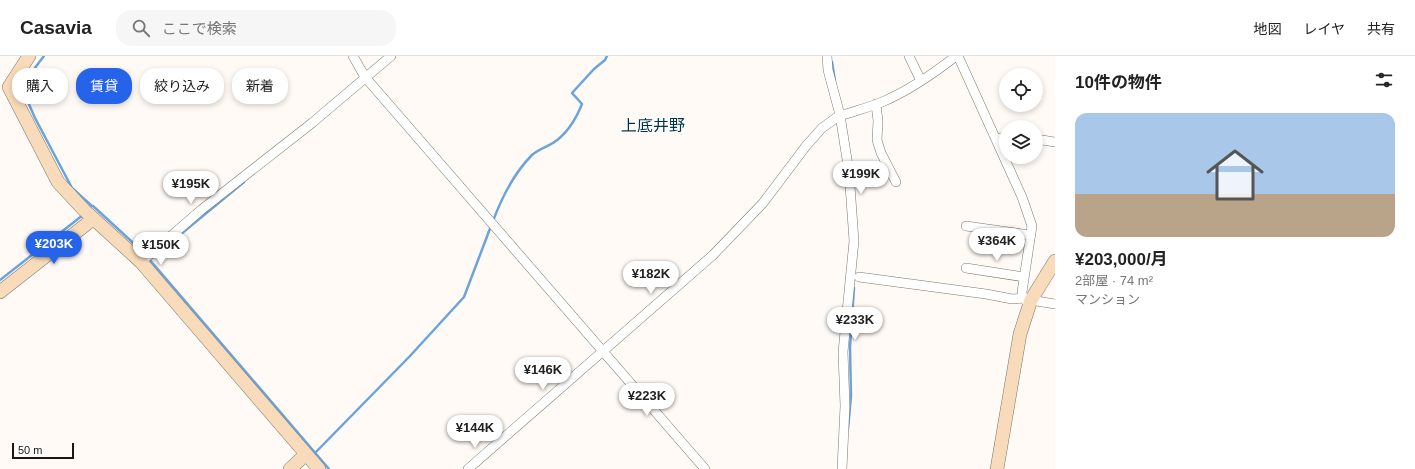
<!DOCTYPE html>
<html lang="ja">
<meta charset="utf-8">
<style>
:root{--surface:#fff;--page:#f6f6f6;--text:#222;--muted:#767676;--line:#e0e0e0;--accent:#2563eb}
body{margin:0;font-family:Arial,"Noto Sans JP",sans-serif;background:var(--page);color:var(--text);height:100vh;display:flex;flex-direction:column;font-size:15px;white-space:nowrap}
*{box-sizing:border-box;margin:0}
p{font-size:13px;color:var(--muted)}
.icon{flex:none;width:22px;height:22px;fill:none;stroke:currentColor;stroke-width:2;stroke-linecap:round;stroke-linejoin:round}
.map{position:relative;flex:1;overflow:hidden}
.side{display:flex;flex-direction:column;background:var(--surface);width:360px}
.side>*{flex:none}
.top-card{position:absolute;left:12px;top:12px;width:380px;height:36px;display:flex;gap:8px}
.buttons{position:absolute;left:999px;top:12px;display:grid;gap:8px}
.buttons a{display:grid;place-items:center;width:44px;height:44px;border-radius:50%;background:var(--surface);box-shadow:0 2px 6px #0003;font-size:20px}
.scale{position:absolute;left:12px;bottom:10px;width:62px;box-sizing:border-box;padding-left:4px;border:2px solid #191713;border-top:0;font-size:11px;line-height:14px;white-space:nowrap;color:#191713;-webkit-text-stroke:3px #fff;paint-order:stroke}
.price{position:absolute;translate:-50% -34px;padding:0 9px;border-radius:14px;background:#fff;color:#222;font-size:13px;line-height:26px;filter:drop-shadow(0 1px 2px #0008)}
.price::after{content:'';position:absolute;left:50%;top:24px;width:12px;height:9px;margin-left:-6px;background:inherit;clip-path:polygon(0 0,100% 0,50% 100%)}
.price.on{background:var(--accent);color:#fff}
ul{padding:0;list-style:none}
li{display:grid;align-content:center;gap:8px;height:212px;padding:0 20px}
li+li{border-top:1px solid var(--line)}
li span{display:grid;place-items:center;height:124px;border-radius:12px;color:#555}
li>.icon{margin-inline-start:auto}
span .icon{width:72px;height:72px;fill:#fffc;stroke-width:1}
li b{font-size:17px}
h2{display:flex;justify-content:space-between;align-items:center;height:48px;padding:0 20px;font-size:17px}
.chip{padding:0 14px;border-radius:16px;background:var(--surface);box-shadow:0 2px 6px #0003;font-size:14px;line-height:36px}
.chip.on{background:var(--accent);color:#fff}
header{display:flex;align-items:center;gap:24px;box-sizing:border-box;height:56px;padding:0 20px;background:var(--surface);border-bottom:1px solid var(--line)}
header strong{font-size:19px}
nav{display:flex;gap:22px;margin-inline-start:auto;font-size:14px}
.search{width:280px;height:36px;background:var(--page);display:flex;align-items:center;gap:10px;box-sizing:border-box;padding:0 14px;border-radius:16px;color:var(--muted);font-size:15px}
main{display:flex;flex:1;min-height:0}
.map>svg:first-child{display:block}
.lines{fill:none;stroke-linecap:round;stroke-linejoin:round}
.stream{stroke:#6ba3dd;stroke-width:2.5}
.street-casing{stroke:#7d776e;stroke-width:10}
.secondary-casing{stroke:#7d776e;stroke-width:14}
.street{stroke:#fff;stroke-width:9}
.secondary{stroke:#f7dbba;stroke-width:13}
.labels{text-anchor:middle;dominant-baseline:central;stroke-width:3;stroke-linejoin:round;paint-order:stroke}
.quarter-label{font-size:16px;fill:#003346;stroke:#fff}
</style>
<header>
<strong>Casavia</strong>
<div class="search"><svg class="icon" aria-label="search" viewBox="0 0 24 24"><circle cx="10" cy="10" r="6"/><path d="M15 15l6 6"/></svg>ここで検索</div>
<nav><a>地図</a><a>レイヤ</a><a>共有</a></nav>
</header>
<main>
<div class="map">
<svg width="1055" height="413" viewBox="0 0 1055 413">
<rect width="100%" height="100%" fill="#fffaf5"/>
<g class="lines">
<!-- stream -->
<path class="stream" d="M44 0 21 30 35 62 72 132 92 150
M832 6 835 25
M93 150 143 196 329 413
M493 165C502 141 513 118 532 99 537 94 546 91 553 87 567 78 576 63 582 48L572 37 594 13 605 4 607 0
M152 202 244 126
M0 224 83 159
M848 373 851 340 850 291 854 232
M313 399 410 300 464 241 491 170"/>
<defs>
<path id="street" d="M353 0 365 21 705 413
M827 0 828 14 840 59 849 116 854 185 843 296 845 350 842 413
M909 0 921 25
M958 0 1022 141 1032 170 1022 236 1023 242 1030 249
M876 48 878 65 877 84 881 97 896 126
M996 83 1006 81
M1036 83 1055 86
M966 170 1030 179
M141 206 201 154 312 67 391 0
M966 212 1024 221
M859 221 986 238 1012 243 1023 242
M1031 244 1055 248
M468 413 713 199 763 147 806 90 822 72 840 59 846 58C858 54 870 51 882 46 908 35 933 18 956 0"/>
<path id="secondary" d="M29 0 9 31 58 126 84 154 141 206 319 413
M0 236 93 163
M290 413 306 398
M997 413 1020 278 1031 244 1055 205"/>
</defs>
<!-- street casing -->
<use href="#street" class="street-casing"/>
<!-- secondary casing -->
<use href="#secondary" class="secondary-casing"/>
<!-- street -->
<use href="#street" class="street"/>
<!-- secondary -->
<use href="#secondary" class="secondary"/>
</g>
<g class="labels">
<!-- quarter labels -->
<g class="quarter-label">
<text x="653" y="69">上底井野</text>
</g>
</g>
</svg>
<div class="buttons">
<a><svg class="icon" aria-label="locate" viewBox="0 0 24 24"><circle cx="12" cy="12" r="6"/><path d="M12 2v4M12 18v4M2 12h4M18 12h4"/></svg></a>
<a><svg class="icon" aria-label="layers" viewBox="0 0 24 24"><path d="M12 4l9 5-9 5-9-5zM3 14l9 5 9-5"/></svg></a>
</div>
<div class="scale">50 m</div>
<b class="price" style="left:861px;top:139px">¥199K</b>
<b class="price" style="left:191px;top:149px">¥195K</b>
<b class="price" style="left:997px;top:206px">¥364K</b>
<b class="price on" style="left:54px;top:209px">¥203K</b>
<b class="price" style="left:161px;top:210px">¥150K</b>
<b class="price" style="left:651px;top:239px">¥182K</b>
<b class="price" style="left:855px;top:285px">¥233K</b>
<b class="price" style="left:543px;top:335px">¥146K</b>
<b class="price" style="left:647px;top:361px">¥223K</b>
<b class="price" style="left:475px;top:393px">¥144K</b>
<div class="top-card">
<a class="chip">購入</a>
<a class="chip on">賃貸</a>
<a class="chip">絞り込み</a>
<a class="chip">新着</a>
</div>
</div>
<section class="side">
<h2>10件の物件<svg class="icon" aria-label="filters" viewBox="0 0 24 24"><path d="M4 7h16M4 17h16"/><circle cx="9" cy="7" r="2"/><circle cx="15" cy="17" r="2"/></svg></h2>
<ul>
<li><span style="background:linear-gradient(#a9c7e8 65%,#b9a48a 0)"><svg class="icon" aria-label="home" viewBox="0 0 24 24"><path d="M3 11l9-7 9 7M6 9v11h12V9"/></svg></span><div><b>¥203,000/月</b><p>2部屋 · 74 m²</p><p>マンション</p></div></li>
</ul>
</section>
</main>
